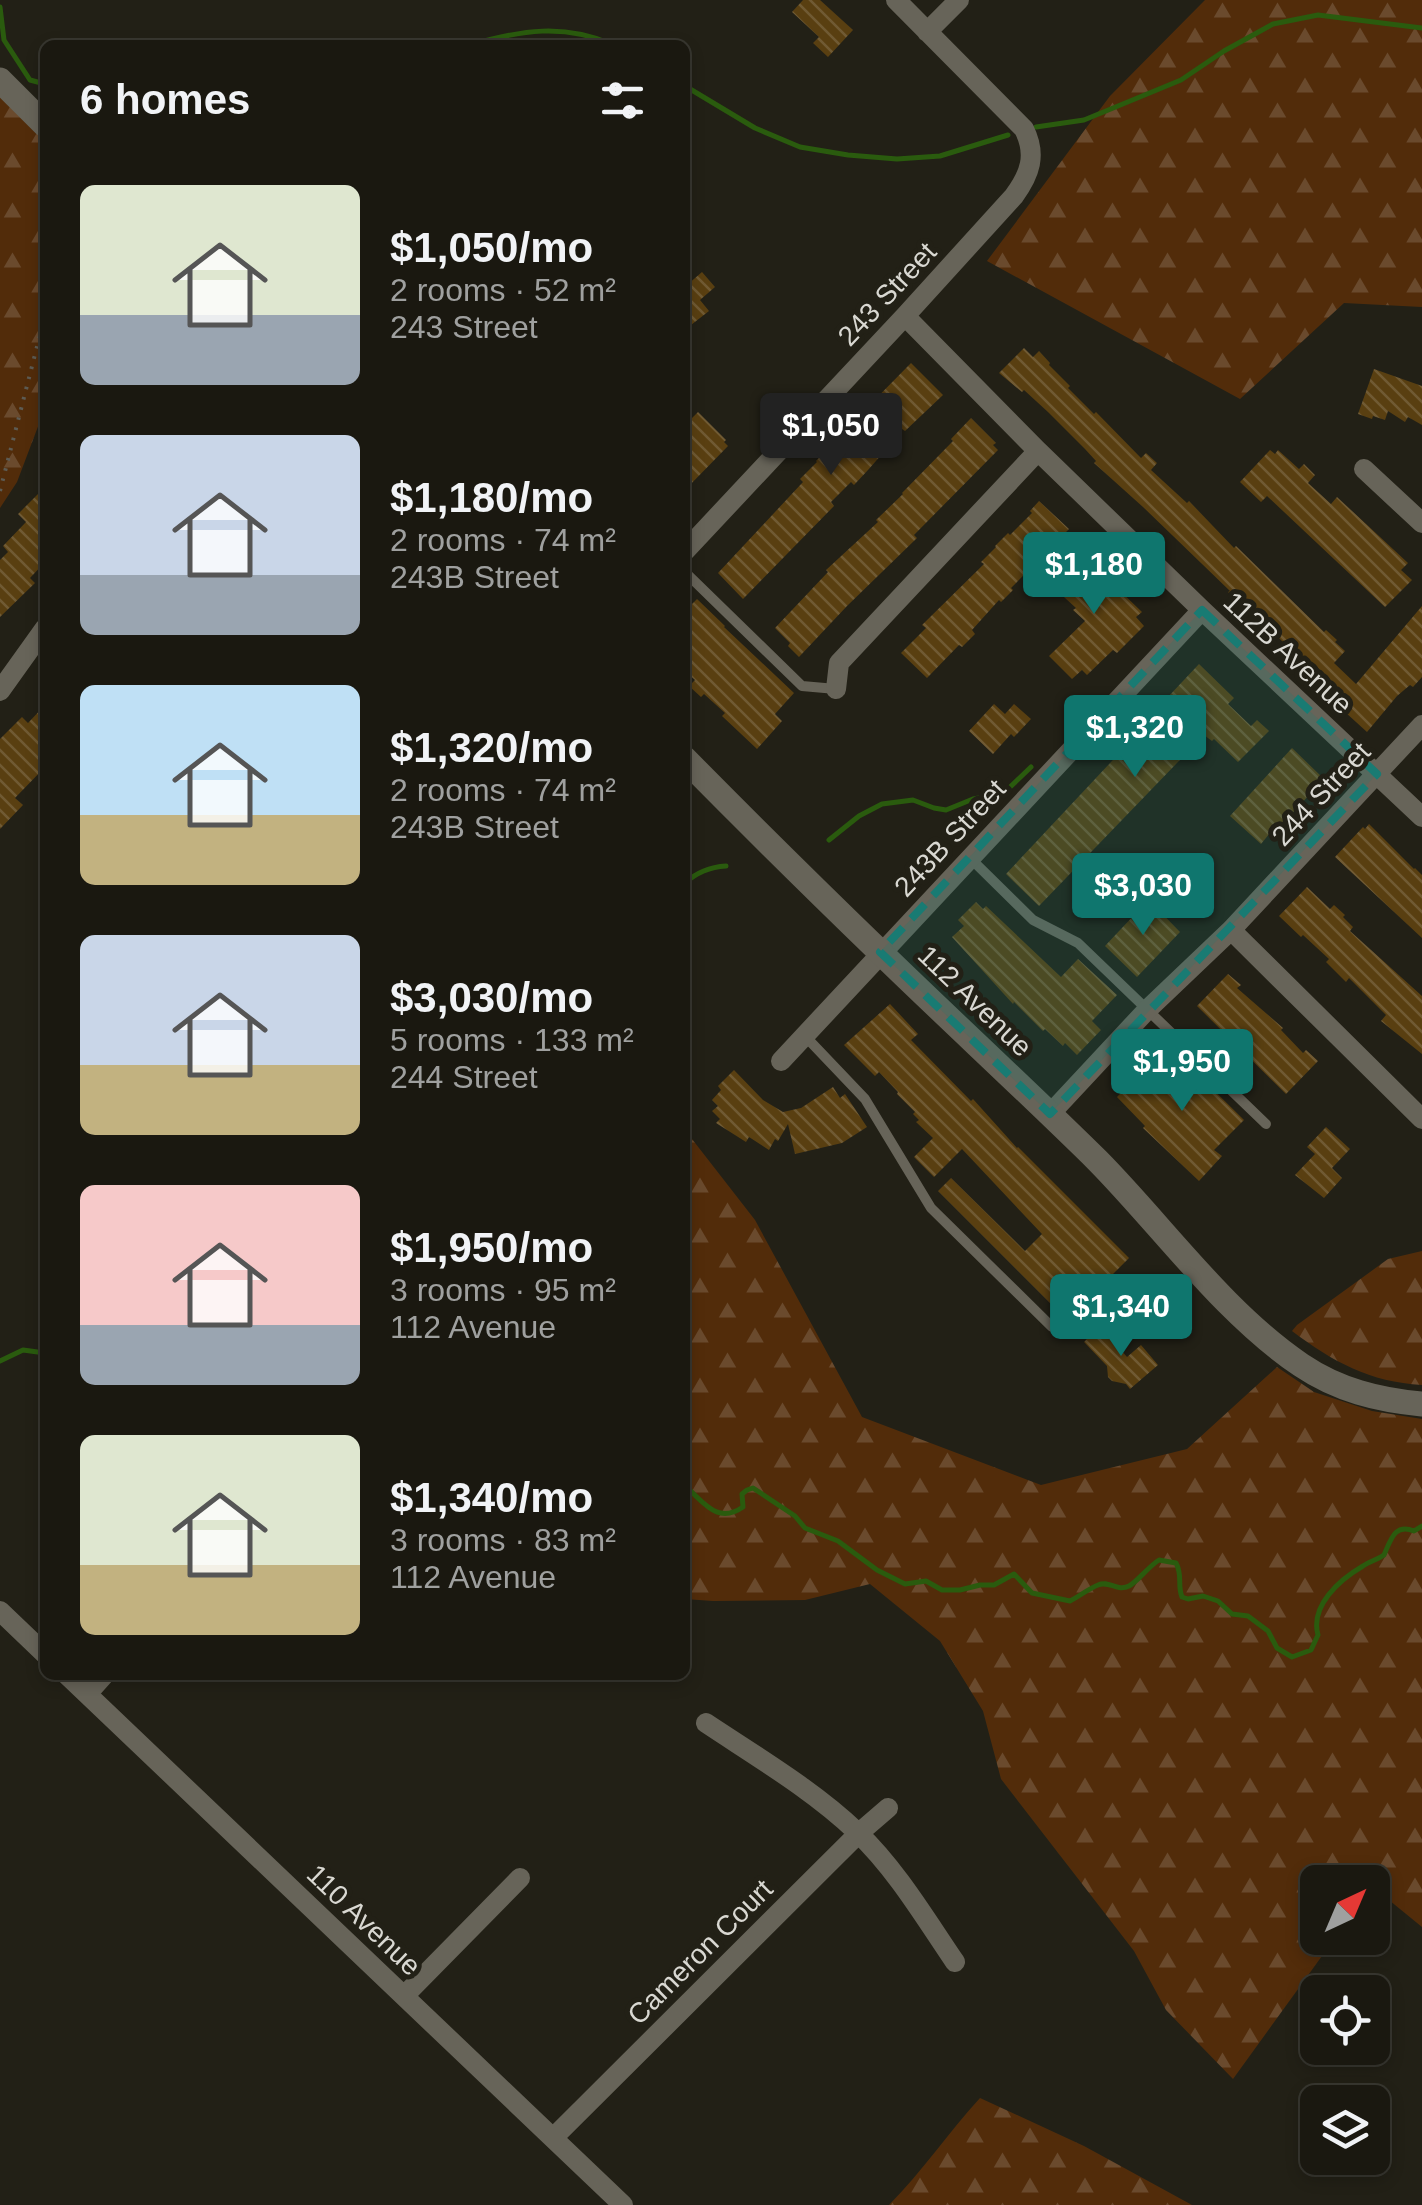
<!DOCTYPE html>
<meta charset="utf-8">
<style>
:root{--surface:#1a1810;--page:#27251e;--text:#f1f3f6;--muted:#9fa09f;--line:#383730;--accent:#0f766e}
body{margin:0;font-family:Helvetica,sans-serif;background:var(--page);color:var(--text);height:100vh;display:flex;flex-direction:column;font-size:38px;white-space:nowrap}
*{box-sizing:border-box;margin:0}
p{font-size:32px;color:var(--muted)}
.icon{flex:none;width:55px;height:55px;fill:none;stroke:currentColor;stroke-width:2;stroke-linecap:round;stroke-linejoin:round}
.map{position:relative;flex:1;overflow:hidden}
.drawer{position:absolute;left:40px;top:40px;width:650px;height:1640px;display:flex;flex-direction:column;background:var(--surface);border-radius:15px;box-shadow:0 5px 15px #0003,0 0 0 2px var(--line)}
.drawer>*{flex:none}
.needle{width:65px;rotate:44deg}
.tools{position:absolute;left:1300px;top:1865px;display:grid;gap:20px}
.tools a{display:grid;place-items:center;width:90px;height:90px;border-radius:15px;background:var(--surface);box-shadow:0 5px 15px #0003,0 0 0 2px var(--line);font-size:50px}
.price{position:absolute;translate:-50% -85px;padding:0 22px;border-radius:10px;background:var(--accent);color:#fff;font-size:32px;line-height:65px;filter:drop-shadow(0 2px 5px #0008)}
.price::after{content:'';position:absolute;left:50%;top:60px;width:30px;height:22px;margin-left:-15px;background:inherit;clip-path:polygon(0 0,100% 0,50% 100%)}
.price.selected{background:#222;color:#fff}
ul{padding:0;list-style:none}
li{display:flex;align-items:center;gap:30px;height:250px;padding:0 40px}
li span{display:grid;place-items:center;flex:none;width:280px;height:200px;border-radius:15px;color:#555}
li>.icon{margin-inline-start:auto}
span .icon{width:120px;height:120px;fill:#fffc;stroke-width:1}
li b{font-size:42px}
h2{display:flex;justify-content:space-between;align-items:center;height:120px;padding:0 40px;font-size:42px}
.map>svg:first-child{display:block}
.forest{fill:url(#forest-firs)}
.lines{fill:none;stroke-linecap:round;stroke-linejoin:round}
.stream{stroke:#2a5b0e;stroke-width:5}
.building{fill:url(#building-back-hatch)}
.path{stroke:#5d5b53;stroke-width:4;stroke-dasharray:2.5 8;stroke-linecap:butt}
.lane{stroke:#676459;stroke-width:10}
.street{stroke:#676459;stroke-width:20}
.secondary{stroke:#676459;stroke-width:25}
.marked{fill:#197b73;fill-opacity:0.2;stroke:#197b73;stroke-width:8;stroke-dasharray:20 12;stroke-linejoin:round}
.labels{text-anchor:middle;dominant-baseline:central;stroke-width:10;stroke-linejoin:round;paint-order:stroke}
.street-label{font-size:28px;fill:#d9d8d2;stroke:#222016}
</style>
<div class="map">
<svg width="1422" height="2205" viewBox="0 0 1422 2205">
<defs>
<pattern id="forest-firs" width="22" height="20" patternUnits="userSpaceOnUse" patternTransform="scale(2.5)"><rect width="22" height="20" fill="#522c0a"/><path d="M5 1l3.5 6h-7zM16 11l3.5 6h-7z" fill="#6a4a2d"/></pattern>
<pattern id="building-back-hatch" width="6" height="6" patternUnits="userSpaceOnUse" patternTransform="scale(2.5)"><rect width="6" height="6" fill="#593f11"/><path d="M-1 5l2 2M0 0l6 6M5-1l2 2" fill="none" stroke="#705a33"/></pattern>
</defs>
<rect width="100%" height="100%" fill="#222016"/>
<!-- forest -->
<path class="forest" d="M1205 0H1422V307L1344 303 1240 399 987 261 1110 96Z
M0 80 45 125V408L17 482 0 508Z
M685 1130 755 1220 862 1417 1041 1485 1187 1449 1277 1367 1314 1392 1372 1411 1422 1419V1927L1373 1887 1372 1882H1318V1938H1335L1233 2079 1166 2010 1134 1951 1001 1779 983 1711 940 1641 870 1584 805 1600 713 1601 685 1599Z
M1422 1251V1385C1370 1382 1333 1362 1292 1331L1297 1325 1388 1259Z
M980 2098 1084 2146 1192 2205H889C922 2172 948 2133 980 2098Z"/>
<g class="lines">
<!-- stream -->
<path class="stream" d="M0 7 4 40 30 80 45 84
M470 45C521 30 564 23 614 45
M685 86 755 128 800 147 848 155 897 159 940 156 1008 135
M1036 127 1084 120 1181 80 1224 51 1273 24 1318 15 1422 28
M829 840 859 816 882 804 913 800 934 808 946 810 973 799 995 795 1008 789 1031 767
M685 883C697 872 710 867 726 866
M0 1361 23 1350 45 1353
M685 1486C704 1502 717 1525 743 1507L742 1494 747 1490 753 1488 795 1516 805 1528 838 1541 877 1570 905 1584 926 1581 942 1590H960L980 1585H994L1014 1574 1032 1593 1070 1601C1080 1596 1088 1589 1098 1585 1109 1580 1117 1592 1129 1586 1137 1582 1148 1567 1159 1560L1176 1563C1183 1576 1177 1584 1182 1597L1188 1599 1203 1596 1218 1601 1232 1614 1248 1616 1268 1631 1277 1648 1292 1657 1311 1650 1318 1635C1310 1606 1339 1580 1363 1566 1370 1561 1377 1560 1384 1555 1391 1539 1395 1523 1414 1531L1422 1526"/>
</g>
<!-- building -->
<path class="building" d="M803 0H820L853 30 828 57 813 43 819 37 792 12Z
M702 272 715 287 700 300 709 311 691 325 685 318V283L687 285Z
M1024 348 1033 357 1039 351 1050 363 1049 365 1070 386 1068 388 1094 414 1096 412 1141 458 1146 453 1157 463 1151 470 1187 503 1189 501 1234 548 1236 546 1324 632 1326 630 1337 640 1335 642 1345 651 1334 663 1356 684 1422 606V677L1413 687 1410 685 1397 696 1367 732 1334 702 1343 692 1315 665 1312 668 1287 646 1240 600 1238 602 1228 592 1230 591 1143 507 1094 463 1096 461 1085 449 1048 412 1024 390 1022 392 999 373Z
M911 363 943 395 905 431 902 429 881 451 883 453 868 470 854 485 851 482 831 502 834 506 743 599 718 573 803 482 800 479 817 462 816 461 826 450 829 454 853 428 850 425Z
M1374 369 1422 386V425L1408 417 1405 422 1388 411 1385 420 1373 416 1372 419 1358 414Z
M698 412 726 440 724 442 728 446 685 490V425Z
M971 418 996 443 993 445 998 450 914 535 917 538 847 606 799 657 788 646 790 643 775 628 828 572 826 570 878 522 876 520 903 494 902 493 953 441 951 439Z
M1270 450 1275 454 1278 450 1299 469 1304 464 1315 475 1308 483 1331 504 1337 497 1408 563 1401 570 1412 580 1385 607 1267 496 1261 502 1240 482Z
M45 487V562L30 578 35 583 0 617V560L8 552 3 546 26 522 18 514Z
M1039 501 1069 529 1011 588 1013 590 1001 602 999 600 972 630 975 634 962 647 959 645 927 678 901 653 926 628 922 625 984 564 981 562 996 547 995 546 1008 533 1010 535 1032 513 1030 511Z
M1080 552 1117 585 1116 587 1142 612 1136 617 1144 626 1117 653 1113 650 1087 675 1082 670 1072 679 1049 656 1085 621 1073 610 1076 608 1051 585Z
M697 599 725 626 724 627 794 693 775 714 782 721 757 749 722 716 725 713 704 694 701 697 689 686 695 680 685 671V611Z
M1199 664 1234 698 1228 704 1251 726 1257 720 1269 731 1238 762 1214 739 1212 741 1204 735 1039 906 1006 874 1126 746 1128 747 1151 724 1153 726 1174 704 1167 698Z
M994 704 1005 714 1014 704 1031 719 1014 737 1011 734 993 754 969 731Z
M45 705V767L15 798 23 805 0 829V739L22 717 28 723Z
M1292 748 1324 779 1272 835 1270 833 1261 844 1230 816Z
M1369 824 1414 869 1415 868 1422 875V938L1335 857 1363 827 1365 829Z
M1307 887 1330 909 1334 905 1345 915 1343 917 1353 927 1350 931 1422 996V1054L1381 1021 1386 1015 1349 978 1346 982 1326 962 1329 959 1303 935 1301 937 1279 916Z
M1145 900 1146 902 1149 900 1180 932 1137 977 1105 946 1136 913 1133 911Z
M976 902 983 909 986 906 1061 977 1078 959 1117 995 1092 1021 1101 1030 1077 1055 1065 1043 1063 1046 1045 1029 1043 1031 1014 1002 1013 1004 952 937 964 926 958 920Z
M1228 974 1241 985 1237 988 1283 1028 1281 1030 1303 1053 1306 1050 1318 1061 1286 1094 1197 1006Z
M890 1004 918 1034 911 1040 971 1101 973 1099 1017 1148 1018 1147 1129 1258 1101 1286 1093 1278 1059 1312 938 1191 951 1178 1025 1251 1042 1234 962 1149 934 1177 914 1157 933 1138 916 1122 919 1120 913 1114 915 1112 897 1094 898 1092 879 1072 875 1076 844 1045Z
M1176 1053 1244 1120 1214 1150 1222 1156 1199 1181 1143 1128 1145 1126 1117 1097 1142 1071 1151 1079Z
M734 1070 763 1100 783 1112 801 1108 833 1087 840 1098 845 1094 867 1127 842 1143 795 1154 788 1124 778 1141 775 1139 769 1150 749 1137 746 1142 716 1123 720 1119 712 1111 718 1106 712 1100 721 1090 718 1086Z
M1326 1127 1350 1149 1332 1168 1342 1178 1324 1198 1295 1175 1315 1154 1307 1147Z
M1100 1326 1127 1357 1141 1345 1158 1365 1130 1389 1126 1384 1112 1381 1108 1377 1107 1366 1084 1342Z"/>
<g class="lines">
<!-- path -->
<path class="path" d="M0 491 40 335 45 325"/>
<!-- lane -->
<path class="lane" d="M685 572 802 686 836 689
M970 858 1033 920 1078 943 1266 1124
M805 1036 865 1099 931 1208 1052 1327"/>
<!-- street -->
<path class="street" d="M927 32 959 0
M905 316 1038 451 1202 610 1422 817
M1364 469 1422 523
M685 551 905 316 1014 196C1030 174 1037 155 1024 129L896 0
M836 689 839 663 1038 451
M0 691 45 628
M1231 930 1422 1119
M781 1061 1202 610
M1050 1114 1147 1010 1231 930 1422 725
M0 1611 45 1654
M67 1675 623 2205
M87 1694 104 1675
M706 1723C757 1757 813 1790 857 1832 896 1869 925 1918 955 1962
M404 1996 520 1878
M553 2138 859 1833 888 1808"/>
<!-- secondary -->
<path class="secondary" d="M0 80 45 125
M685 759C749 824 814 888 879 951 952 1022 1026 1090 1098 1161 1163 1227 1224 1313 1301 1365 1338 1390 1378 1400 1422 1404"/>
</g>
<!-- marked area -->
<path class="marked" d="M1202 610 1377 774 1050 1114 880 952Z"/>
<g class="labels">
<!-- street labels -->
<g class="street-label">
<text transform="translate(887 294) rotate(-47)">243 Street</text>
<text transform="translate(1288 653) rotate(43)">112B Avenue</text>
<text transform="translate(1321 794) rotate(-47)">244 Street</text>
<text transform="translate(950 838) rotate(-47)">243B Street</text>
<text transform="translate(975 1001) rotate(44)">112 Avenue</text>
<text transform="translate(364 1920) rotate(44)">110 Avenue</text>
<text transform="translate(700 1952) rotate(-45)">Cameron Court</text>
</g>
</g>
</svg>
<div class="tools">
<a><svg class="needle" viewBox="-14 -14 28 28"><path d="M0-13l5 13h-10z" fill="#e53935"/><path d="M0 13l5-13h-10z" fill="#9fa09f"/></svg></a>
<a><svg class="icon" aria-label="locate" viewBox="0 0 24 24"><circle cx="12" cy="12" r="6"/><path d="M12 2v4M12 18v4M2 12h4M18 12h4"/></svg></a>
<a><svg class="icon" aria-label="layers" viewBox="0 0 24 24"><path d="M12 4l9 5-9 5-9-5zM3 14l9 5 9-5"/></svg></a>
</div>
<b class="price selected" style="left:831px;top:478px">$1,050</b>
<b class="price" style="left:1094px;top:617px">$1,180</b>
<b class="price" style="left:1135px;top:780px">$1,320</b>
<b class="price" style="left:1143px;top:938px">$3,030</b>
<b class="price" style="left:1182px;top:1114px">$1,950</b>
<b class="price" style="left:1121px;top:1359px">$1,340</b>
<section class="drawer">
<h2>6 homes<svg class="icon" aria-label="filters" viewBox="0 0 24 24"><path d="M4 7h16M4 17h16"/><circle cx="9" cy="7" r="2"/><circle cx="15" cy="17" r="2"/></svg></h2>
<ul>
<li><span style="background:linear-gradient(#dfe7d0 65%,#9aa5b1 0)"><svg class="icon" aria-label="home" viewBox="0 0 24 24"><path d="M3 11l9-7 9 7M6 9v11h12V9"/></svg></span><div><b>$1,050/mo</b><p>2 rooms · 52 m²</p><p>243 Street</p></div></li>
<li><span style="background:linear-gradient(#c9d6e8 70%,#9aa5b1 0)"><svg class="icon" aria-label="home" viewBox="0 0 24 24"><path d="M3 11l9-7 9 7M6 9v11h12V9"/></svg></span><div><b>$1,180/mo</b><p>2 rooms · 74 m²</p><p>243B Street</p></div></li>
<li><span style="background:linear-gradient(#bfe0f5 65%,#c2b280 0)"><svg class="icon" aria-label="home" viewBox="0 0 24 24"><path d="M3 11l9-7 9 7M6 9v11h12V9"/></svg></span><div><b>$1,320/mo</b><p>2 rooms · 74 m²</p><p>243B Street</p></div></li>
<li><span style="background:linear-gradient(#c9d6e8 65%,#c2b280 0)"><svg class="icon" aria-label="home" viewBox="0 0 24 24"><path d="M3 11l9-7 9 7M6 9v11h12V9"/></svg></span><div><b>$3,030/mo</b><p>5 rooms · 133 m²</p><p>244 Street</p></div></li>
<li><span style="background:linear-gradient(#f6c9c9 70%,#9aa5b1 0)"><svg class="icon" aria-label="home" viewBox="0 0 24 24"><path d="M3 11l9-7 9 7M6 9v11h12V9"/></svg></span><div><b>$1,950/mo</b><p>3 rooms · 95 m²</p><p>112 Avenue</p></div></li>
<li><span style="background:linear-gradient(#dfe7d0 65%,#c2b280 0)"><svg class="icon" aria-label="home" viewBox="0 0 24 24"><path d="M3 11l9-7 9 7M6 9v11h12V9"/></svg></span><div><b>$1,340/mo</b><p>3 rooms · 83 m²</p><p>112 Avenue</p></div></li>
</ul>
</section>
</div>
